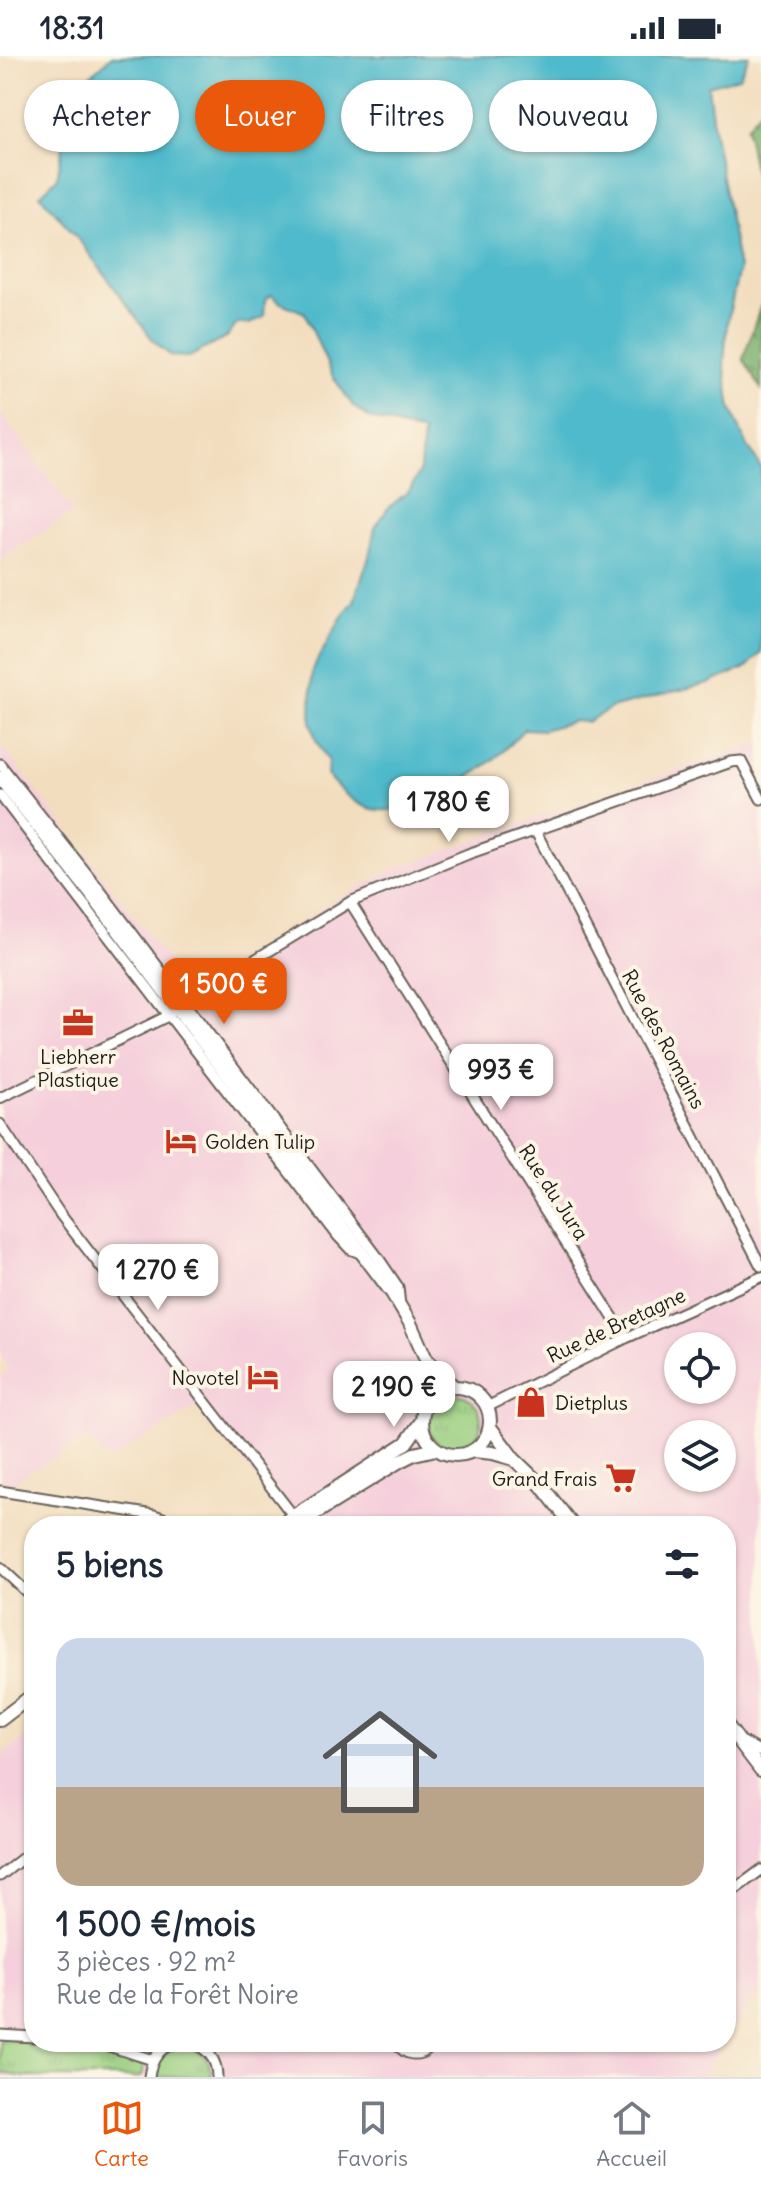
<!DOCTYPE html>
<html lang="fr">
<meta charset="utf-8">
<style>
:root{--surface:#fff;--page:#f2f2f3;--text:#1f2937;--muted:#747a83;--line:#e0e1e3;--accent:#ea580c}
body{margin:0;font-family:Delius,sans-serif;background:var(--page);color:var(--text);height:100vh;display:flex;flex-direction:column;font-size:30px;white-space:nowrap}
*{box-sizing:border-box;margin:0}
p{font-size:26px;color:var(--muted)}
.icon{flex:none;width:44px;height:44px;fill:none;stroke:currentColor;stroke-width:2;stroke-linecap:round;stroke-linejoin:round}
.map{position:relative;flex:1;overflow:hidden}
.details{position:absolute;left:24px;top:1460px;width:712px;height:536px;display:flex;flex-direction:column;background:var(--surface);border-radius:32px;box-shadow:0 2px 6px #0004}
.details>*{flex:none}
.banner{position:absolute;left:24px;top:24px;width:714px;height:72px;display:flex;gap:16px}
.tools{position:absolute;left:664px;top:1276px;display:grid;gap:16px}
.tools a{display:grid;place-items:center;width:72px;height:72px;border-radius:50%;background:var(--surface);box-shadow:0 2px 6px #0004;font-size:40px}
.price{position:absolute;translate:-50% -68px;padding:0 18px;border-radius:16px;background:#fff;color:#222;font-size:26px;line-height:52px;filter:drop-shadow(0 2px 4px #0008)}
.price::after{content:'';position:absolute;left:50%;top:48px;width:24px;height:18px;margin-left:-12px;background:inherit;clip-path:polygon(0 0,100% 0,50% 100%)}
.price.on{background:var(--accent);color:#fff}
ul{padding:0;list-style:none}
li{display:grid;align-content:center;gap:16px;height:424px;padding:0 32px}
li span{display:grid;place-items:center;height:248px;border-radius:24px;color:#555}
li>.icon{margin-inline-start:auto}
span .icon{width:144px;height:144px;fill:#fffc;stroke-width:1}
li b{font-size:34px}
h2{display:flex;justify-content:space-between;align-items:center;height:96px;padding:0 32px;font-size:34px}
.tag{padding:0 28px;border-radius:36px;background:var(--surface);box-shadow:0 2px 6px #0004;font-size:28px;line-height:72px}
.tag.on{background:var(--accent);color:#fff}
.status{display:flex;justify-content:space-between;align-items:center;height:56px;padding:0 40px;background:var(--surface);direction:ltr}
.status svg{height:22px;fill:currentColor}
.dock{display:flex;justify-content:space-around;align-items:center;height:112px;border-top:2px solid var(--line);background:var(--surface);font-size:22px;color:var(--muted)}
.dock a{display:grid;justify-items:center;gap:4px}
.dock .on{color:var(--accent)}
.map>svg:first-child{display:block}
.built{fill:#f5cfdb;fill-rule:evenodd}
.grass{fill:url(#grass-tufts);stroke:#5a754e;stroke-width:2}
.forest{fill:url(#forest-crowns);stroke:#4b6645;stroke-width:2}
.water{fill:#4fbacb;stroke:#366b74;stroke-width:2}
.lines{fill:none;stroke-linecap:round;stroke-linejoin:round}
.street-casing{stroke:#676055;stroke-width:13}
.secondary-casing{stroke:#676055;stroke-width:16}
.street{stroke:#fff;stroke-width:9}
.secondary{stroke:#fff;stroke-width:12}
.labels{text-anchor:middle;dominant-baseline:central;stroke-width:8;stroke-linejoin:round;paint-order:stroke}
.street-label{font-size:20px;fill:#1c1c1c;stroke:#fcf5e5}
.poi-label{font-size:20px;fill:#1c1c1c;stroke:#fcf5e5;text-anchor:start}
</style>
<div class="status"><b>18:31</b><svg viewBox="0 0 49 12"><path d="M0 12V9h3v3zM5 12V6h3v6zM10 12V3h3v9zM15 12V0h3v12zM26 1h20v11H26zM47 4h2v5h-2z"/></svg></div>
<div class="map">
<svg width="761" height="2021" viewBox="0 0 761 2021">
<defs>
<pattern id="grass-tufts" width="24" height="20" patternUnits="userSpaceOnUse" patternTransform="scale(2)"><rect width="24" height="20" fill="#98ce7f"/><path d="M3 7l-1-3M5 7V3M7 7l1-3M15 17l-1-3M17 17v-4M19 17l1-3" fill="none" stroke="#82b06d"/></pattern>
<pattern id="forest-crowns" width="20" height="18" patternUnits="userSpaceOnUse" patternTransform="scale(2)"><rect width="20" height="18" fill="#7ab16e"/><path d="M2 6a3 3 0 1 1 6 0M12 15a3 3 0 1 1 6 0" fill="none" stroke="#638f5a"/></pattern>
</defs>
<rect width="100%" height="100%" fill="#fcf5e5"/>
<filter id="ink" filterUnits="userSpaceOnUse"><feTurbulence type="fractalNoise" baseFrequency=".0125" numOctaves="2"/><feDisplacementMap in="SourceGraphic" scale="16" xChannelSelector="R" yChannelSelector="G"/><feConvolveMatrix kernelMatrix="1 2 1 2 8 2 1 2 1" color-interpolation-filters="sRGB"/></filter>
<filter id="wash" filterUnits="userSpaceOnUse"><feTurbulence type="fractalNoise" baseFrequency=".006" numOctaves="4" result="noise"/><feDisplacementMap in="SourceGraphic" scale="32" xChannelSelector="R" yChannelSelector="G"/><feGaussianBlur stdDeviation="1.8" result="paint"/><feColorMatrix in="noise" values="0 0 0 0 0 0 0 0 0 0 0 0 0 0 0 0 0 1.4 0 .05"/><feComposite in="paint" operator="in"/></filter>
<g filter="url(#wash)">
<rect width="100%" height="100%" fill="#f2ddbe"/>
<!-- built -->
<path class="built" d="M0 356 73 456 0 504Z
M761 686V1931L726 1984V1470H294L199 1350 109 1404 88 1381 5 1431 0 1430V1319L9 1314 0 1297V688L191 934 346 838 388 816 539 761ZM678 1290H722V1334H678ZM678 1378H722V1422H678Z
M34 1676V1986H725L701 2021H0V1701Z"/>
<!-- grass -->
<path class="grass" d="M427 1365a27 27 0 1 1 54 0a27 27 0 1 1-54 0Z
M0 1984 94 1988 139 2004C145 2009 145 2014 141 2021H26L0 2017Z
M183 1990C200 1993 211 2003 212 2021H155C156 2003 165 1994 183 1990Z"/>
<!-- forest -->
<path class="forest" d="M761 53V154L746 71Z
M761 249V333L743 303Z"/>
<!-- water -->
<path class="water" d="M112 0H749L739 21 708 30 714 77 739 213 727 268 724 307 731 352 745 385 761 412V597L746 612 712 626 611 652 587 666 574 665 543 674 524 673C509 690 487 711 467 722 462 724 455 723 449 726 442 729 436 736 429 740 385 765 358 757 327 719L328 704 316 684 311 666 312 614 341 562 354 545 369 501 375 472 388 452 410 434 420 414 423 376 369 362 353 350 332 319 305 257 279 246 272 239 265 244 264 261 249 268H237L227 281 189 301 171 300 153 284 76 180 40 139 57 122 66 74 43 68 74 34Z"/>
</g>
<g filter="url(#ink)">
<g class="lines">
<defs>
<path id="street" d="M0 708 99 833 377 1200 398 1231 400 1250
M0 739 338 1180 350 1193 360 1197
M535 774 761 1210
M350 846 626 1282
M185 946 350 846 468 798 731 706 741 705 761 743
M0 1042 170 959
M0 1068 60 1158 295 1462
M487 1351 626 1282 761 1221
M0 1435 154 1459 163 1462 174 1470
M0 1511 34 1543
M743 1686 761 1696
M0 1820 24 1801 34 1796
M726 1840 761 1814
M0 1979 34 1981
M96 1986 153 2004
M190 1986C207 1992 217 2002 217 2021
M396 1986C406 2002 423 2002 433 1986
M149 2021C151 2003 160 1991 177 1986"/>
<path id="secondary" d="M0 722 91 838 392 1237 410 1267 426 1303 430 1343
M426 1303 454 1331
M422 1365a34 34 0 1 1 68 0a34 34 0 1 1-68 0Z
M490 1371 514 1403 541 1429 573 1470
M473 1395 493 1397 514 1403
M278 1470 406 1387 421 1366
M295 1470 400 1405 414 1398 436 1393
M0 1664 34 1638
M726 1668 761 1714"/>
</defs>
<!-- street casing -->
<use href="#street" class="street-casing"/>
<!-- secondary casing -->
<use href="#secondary" class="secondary-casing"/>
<!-- street -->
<use href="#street" class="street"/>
<!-- secondary -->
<use href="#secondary" class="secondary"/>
</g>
</g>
<!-- icons -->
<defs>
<symbol id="office-bare" viewBox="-9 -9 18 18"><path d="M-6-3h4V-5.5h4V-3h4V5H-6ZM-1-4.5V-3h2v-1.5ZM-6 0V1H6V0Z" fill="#c8321e" stroke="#fcf5e5" stroke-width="2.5" paint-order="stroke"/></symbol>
<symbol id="hotel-bare" viewBox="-9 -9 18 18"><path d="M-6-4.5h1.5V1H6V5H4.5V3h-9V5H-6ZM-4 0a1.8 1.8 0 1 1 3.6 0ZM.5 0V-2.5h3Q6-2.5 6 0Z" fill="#c8321e" stroke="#fcf5e5" stroke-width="2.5" paint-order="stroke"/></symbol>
<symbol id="shop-bare" viewBox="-9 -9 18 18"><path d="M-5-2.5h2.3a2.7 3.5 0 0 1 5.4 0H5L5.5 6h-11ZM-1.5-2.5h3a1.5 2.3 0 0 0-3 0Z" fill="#c8321e" stroke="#fcf5e5" stroke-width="2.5" paint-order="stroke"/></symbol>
<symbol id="supermarket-bare" viewBox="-9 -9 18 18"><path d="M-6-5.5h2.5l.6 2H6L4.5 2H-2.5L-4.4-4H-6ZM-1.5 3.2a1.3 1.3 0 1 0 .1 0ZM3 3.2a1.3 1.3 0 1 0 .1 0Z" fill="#c8321e" stroke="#fcf5e5" stroke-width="2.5" paint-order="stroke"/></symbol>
</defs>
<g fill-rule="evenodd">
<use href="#office-bare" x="56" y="945" width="44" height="44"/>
<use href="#hotel-bare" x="159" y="1063" width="44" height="44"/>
<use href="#hotel-bare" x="241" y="1299" width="44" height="44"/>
<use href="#shop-bare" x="509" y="1324" width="44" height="44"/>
<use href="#supermarket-bare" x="599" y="1400" width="44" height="44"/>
</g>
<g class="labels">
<!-- street labels -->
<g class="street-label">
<text transform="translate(664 983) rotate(62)">Rue des Romains</text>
<text transform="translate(554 1136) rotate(57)">Rue du Jura</text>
<text transform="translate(616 1269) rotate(-25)">Rue de Bretagne</text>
</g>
<!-- poi labels -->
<g class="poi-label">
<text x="78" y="1000" text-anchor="middle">Liebherr<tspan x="78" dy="23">Plastique</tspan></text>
<text x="205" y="1085">Golden Tulip</text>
<text x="239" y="1321" text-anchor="end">Novotel</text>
<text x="555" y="1346">Dietplus</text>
<text x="597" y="1422" text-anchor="end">Grand Frais</text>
</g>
</g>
</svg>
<div class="tools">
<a><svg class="icon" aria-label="locate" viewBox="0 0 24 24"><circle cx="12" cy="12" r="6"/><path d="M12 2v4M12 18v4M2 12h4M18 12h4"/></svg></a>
<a><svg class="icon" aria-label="layers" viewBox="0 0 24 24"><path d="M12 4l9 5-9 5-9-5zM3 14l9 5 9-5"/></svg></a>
</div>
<b class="price" style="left:449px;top:788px">1 780 €</b>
<b class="price on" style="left:224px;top:970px">1 500 €</b>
<b class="price" style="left:501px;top:1056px">993 €</b>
<b class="price" style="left:158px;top:1256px">1 270 €</b>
<b class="price" style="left:394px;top:1373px">2 190 €</b>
<div class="banner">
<a class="tag">Acheter</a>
<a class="tag on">Louer</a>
<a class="tag">Filtres</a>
<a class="tag">Nouveau</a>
</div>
<section class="details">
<h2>5 biens<svg class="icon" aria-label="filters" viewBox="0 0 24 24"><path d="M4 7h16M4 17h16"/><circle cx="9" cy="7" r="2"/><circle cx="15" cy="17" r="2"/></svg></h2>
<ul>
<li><span style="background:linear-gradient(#c9d6e8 60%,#b9a48a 0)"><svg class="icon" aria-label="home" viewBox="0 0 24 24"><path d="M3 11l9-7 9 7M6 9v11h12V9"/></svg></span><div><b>1 500 €/mois</b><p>3 pièces · 92 m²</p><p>Rue de la Forêt Noire</p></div></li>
</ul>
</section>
</div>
<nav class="dock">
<a class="on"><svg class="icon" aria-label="map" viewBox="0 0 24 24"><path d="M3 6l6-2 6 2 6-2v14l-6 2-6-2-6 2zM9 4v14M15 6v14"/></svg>Carte</a>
<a><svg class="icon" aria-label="saved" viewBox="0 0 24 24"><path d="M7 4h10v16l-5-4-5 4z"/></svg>Favoris</a>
<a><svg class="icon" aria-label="home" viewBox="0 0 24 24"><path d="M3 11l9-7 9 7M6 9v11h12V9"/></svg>Accueil</a>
</nav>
